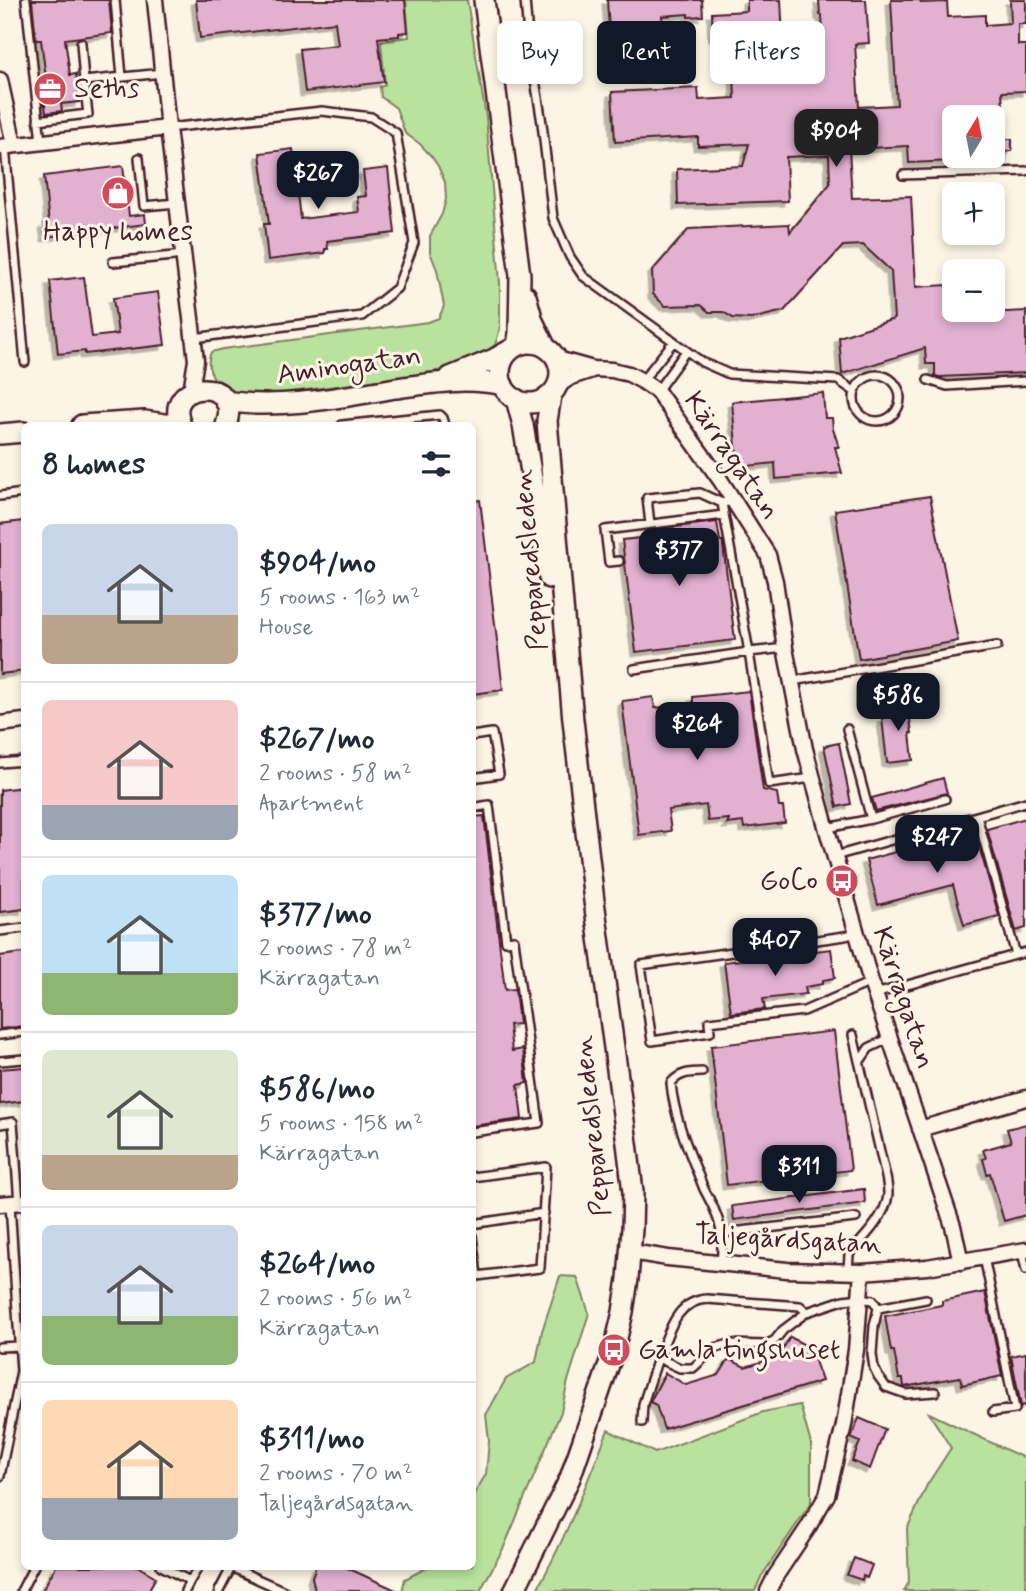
<!DOCTYPE html>
<meta charset="utf-8">
<style>
:root{--surface:#fff;--page:#f2f2f3;--text:#1f2937;--muted:#747a83;--line:#e0e1e3;--accent:#111827}
body{margin:0;font-family:Mynerve,sans-serif;background:var(--page);color:var(--text);height:100vh;display:flex;flex-direction:column;font-size:26px;white-space:nowrap}
*{box-sizing:border-box;margin:0}
p{font-size:23px;color:var(--muted)}
.icon{flex:none;width:38px;height:38px;fill:none;stroke:currentColor;stroke-width:2;stroke-linecap:round;stroke-linejoin:round}
.map{position:relative;flex:1;overflow:hidden}
.drawer{position:absolute;left:21px;top:422px;width:455px;height:1148px;display:flex;flex-direction:column;background:var(--surface);border-radius:10px;box-shadow:0 4px 10px #0003}
.drawer>*{flex:none}
.top-card{position:absolute;left:497px;top:21px;width:424px;height:63px;display:flex;gap:14px}
.needle{width:46px;rotate:10deg}
.tools{position:absolute;left:942px;top:105px;display:grid;gap:14px}
.tools a{display:grid;place-items:center;width:63px;height:63px;border-radius:10px;background:var(--surface);box-shadow:0 4px 10px #0003;font-size:35px}
.price{position:absolute;translate:-50% -60px;padding:0 16px;border-radius:14px;background:var(--accent);color:#fff;font-size:23px;line-height:46px;filter:drop-shadow(0 2px 4px #0008)}
.price::after{content:'';position:absolute;left:50%;top:42px;width:21px;height:16px;margin-left:-10px;background:inherit;clip-path:polygon(0 0,100% 0,50% 100%)}
.price.active{background:#222;color:#fff}
ul{padding:0;list-style:none}
li{display:flex;align-items:center;gap:21px;height:175px;padding:0 21px}
li+li{border-top:2px solid var(--line)}
li span{display:grid;place-items:center;flex:none;width:196px;height:140px;border-radius:10px;color:#555}
li>.icon{margin-inline-start:auto}
span .icon{width:84px;height:84px;fill:#fffc;stroke-width:1}
li b{font-size:30px}
h2{display:flex;justify-content:space-between;align-items:center;height:84px;padding:0 21px;font-size:30px}
.chip{padding:0 24px;border-radius:10px;background:var(--surface);box-shadow:0 4px 10px #0003;font-size:24px;line-height:63px}
.chip.active{background:var(--accent);color:#fff}
.map>svg:first-child{display:block}
.green{fill:#b9e29e;stroke:#828064;stroke-width:2}
.building{fill:#e2b1d0;stroke:#4a1f2b;stroke-width:2;filter:url(#shadow)}
.lines{fill:none;stroke-linecap:round;stroke-linejoin:round}
.lane-casing{stroke:#4a1f2b;stroke-width:12}
.street-casing{stroke:#4a1f2b;stroke-width:19}
.secondary-casing{stroke:#4a1f2b;stroke-width:24}
.lane{stroke:#fcf5e5;stroke-width:7}
.street{stroke:#fcf5e5;stroke-width:14}
.secondary{stroke:#fcf5e5;stroke-width:19}
.labels{text-anchor:middle;dominant-baseline:central;stroke-width:6;stroke-linejoin:round;paint-order:stroke}
.poi-label{font-size:28px;fill:#4a1f2b;stroke:#fcf5e5;text-anchor:start}
.street-label{font-size:28px;fill:#4a1f2b;stroke:#fcf5e5}
</style>
<div class="map">
<svg width="1026" height="1591" viewBox="0 0 1026 1591">
<defs>
<filter id="shadow"><feDropShadow dx="-4.5" dy="4.5" stdDeviation="0" flood-color="#0004"/></filter>
</defs>
<rect width="100%" height="100%" fill="#fcf5e5"/>
<filter id="ink" filterUnits="userSpaceOnUse"><feTurbulence type="fractalNoise" baseFrequency=".0143" numOctaves="2"/><feDisplacementMap in="SourceGraphic" scale="14" xChannelSelector="R" yChannelSelector="G"/><feConvolveMatrix kernelMatrix="1 2 1 2 8 2 1 2 1" color-interpolation-filters="sRGB"/></filter>
<g filter="url(#ink)">
<!-- green -->
<path class="green" d="M406 0H467L486 117 500 283V329L495 345 481 357 451 368 413 376 253 397C249 397 246 398 242 397 223 394 202 372 211 352L223 349 428 322 439 318 444 306 437 270 430 252V236L442 214 446 199 445 182 438 166 432 157 420 144 405 133 396 108 381 97 380 87 385 85 381 41 409 37Z
M560 1276 577 1277 589 1313 568 1381 561 1412 504 1547 480 1591H402L405 1579 430 1566H472L473 1496 486 1474 489 1441 486 1415 506 1379 536 1362 542 1331Z
M800 1405 811 1444V1503L761 1577 755 1591H536C565 1540 586 1485 608 1430L655 1453 763 1412Z
M929 1413 1026 1459V1591H904L909 1582 907 1529 927 1485 951 1448Z"/>
<!-- building -->
<path class="building" d="M32 0H109L112 33 65 39 70 75 76 74 79 102 61 104 62 111 46 113 45 105H44L41 78H46L41 40H36Z
M196 0H405L408 32 399 33V36L378 38 384 82 305 92 300 49 338 45 335 22 200 38Z
M607 0H702L703 16 688 17V14L662 16 663 27 609 30Z
M747 0H781L783 39 823 37 822 15H820L819 0H866L869 43 855 44 859 107 897 105 891 0H920L921 3 947 2 948 17 985 15V25L1011 23 1010 0H1026V24H1018V45H1026V91L1002 92 1005 139H1012V151L1005 152 1006 159H992V117H954V161L909 163 908 146 849 149 852 198 911 196 916 287 947 285 948 315 1026 311V373L940 377 935 376V364H926L925 348 842 374 839 337 894 319 891 271 863 245 843 246 784 311 751 319 733 318 723 312H709L701 305 665 306 653 294 652 271 689 229 789 224 790 232 830 184 829 155 786 157 788 201 678 205 677 169 743 166 749 144 698 146V137L615 142 612 92 698 88 699 100 735 98 732 36 713 37 712 13 747 11Z
M293 149 301 219 359 212 357 197 366 196 363 171 388 168 395 233 327 241 328 249H325V253L268 260 264 224H269L260 153Z
M123 166 129 216 145 214 146 224 46 237 44 224H49L44 176Z
M84 277 92 337 118 334 113 298 158 292 165 345 85 354V351L58 354 50 281Z
M823 393 825 418H832L833 429 839 447H835L842 473 776 479 775 463 738 467 732 402Z
M930 496 958 641 859 659 835 510Z
M480 500 503 690 472 694V501Z
M24 521V671L0 674V524Z
M717 522 720 541H723V545L735 640 636 652 622 540 659 536V529Z
M749 691 763 790 777 793 779 807H783L785 823 744 828 743 822 727 824 729 819 708 821 706 805 668 810 671 831 639 835 622 701 653 697 655 708 693 704V697Z
M907 701 912 733H910L913 760 887 763 882 718 891 716 889 703Z
M839 743 851 804 837 807 824 746Z
M943 778 947 793 876 811 872 798Z
M24 787V909L0 912V790Z
M484 816 505 990 515 989 519 1024 509 1025 512 1051 523 1049 527 1083 518 1085 522 1119 472 1126V817Z
M1026 818V928L1016 931 987 829Z
M973 831 975 832 999 916 964 925 953 885 878 905 866 860Z
M831 949 835 978 823 980V984L805 987 806 994 763 999 765 1009 731 1013 724 962Z
M24 953V1026L0 1029V956Z
M834 1031 851 1170 727 1185 711 1046Z
M24 1067V1101L0 1104V1069Z
M1026 1124V1215L1004 1221 990 1173 987 1174 983 1159 986 1158 983 1150 1011 1142 1007 1129Z
M864 1189 865 1203 734 1220 732 1206Z
M985 1292 1002 1376 962 1385 960 1377 904 1387 903 1379H899L894 1351H891L885 1316 942 1305V1301Z
M790 1337 818 1352 814 1358 822 1381 664 1429 656 1405 650 1402 665 1373 686 1385 719 1375 729 1359 745 1367 778 1357Z
M1026 1353V1405L1021 1406 1011 1356Z
M859 1418 885 1429 870 1469 852 1461 860 1442 851 1438Z
M854 1558 872 1565 867 1578 863 1576 862 1580 847 1575Z
M56 1566H137L156 1577 148 1591H42Z
M316 1566H343L398 1591H315L312 1577Z"/>
<g class="lines">
<defs>
<path id="lane" d="M26 0 41 142
M115 0 122 77
M525 0 528 36 542 123 553 218 570 257 583 276 702 362 729 374 838 380 854 391
M81 43 84 81 163 73
M38 120 88 114 84 81
M168 128 322 111 371 117 396 133 414 243 397 288 362 316 194 338
M5 147 25 362
M139 158 144 206 177 203
M903 175 1026 171
M113 262 184 255
M854 398a23 23 0 1 1 46 0a23 23 0 1 1-46 0Z
M928 380 947 386 1026 381
M642 381 674 341
M657 391 686 351
M342 425 440 415 443 418 445 425
M0 496 24 493
M733 501 722 503 749 652 785 648
M650 524 647 498 700 493 722 503
M619 561 609 562 605 530 724 515
M634 669 749 652 769 784 812 778
M792 681 997 646
M472 736 492 733 499 774 472 778
M0 763 24 761
M472 808 489 805 506 941 514 940 539 1123 472 1132
M977 816 1016 955
M871 819 945 799
M827 828 871 819 847 729
M835 856 1026 802
M0 931 24 928
M856 933 845 936 641 965 652 1041 710 1032 709 1022 804 1011 871 982
M875 994 1026 952
M0 1035 24 1032
M0 1061 24 1059
M860 1061 869 1048 890 1038
M702 1072C690 1072 679 1073 671 1083 674 1119 691 1156 704 1189 708 1197 713 1205 716 1214 723 1230 723 1246 721 1263
M0 1124 13 1122 19 1203
M472 1177 546 1167 540 1268 477 1276 472 1236
M472 1224 544 1213
M722 1233 856 1218
M1022 1251 1026 1270
M984 1257 1015 1409 993 1412
M848 1272 849 1254C863 1239 887 1215 888 1194 888 1188 887 1182 886 1177L853 1035
M878 1308 926 1299
M0 1347 18 1346
M658 1358C669 1333 675 1301 707 1299L800 1306 807 1312
M642 1422 643 1404 658 1358 680 1368H693L715 1348 730 1344 766 1345 775 1340 783 1330 807 1312 843 1300 861 1298 873 1300 878 1308 874 1326 872 1354 874 1368 878 1376 886 1387 906 1394 935 1392
M0 1476 21 1371 10 1204
M161 1566 190 1581 199 1566
M231 1567 284 1591
M21 1591 34 1566
M185 1591 190 1581
M219 1591 232 1566"/>
<path id="street" d="M155 0 168 128 196 360 191 391
M0 80 14 145
M0 147 168 128
M557 359 593 369 612 370 629 374 642 381 657 391 721 481 768 555 775 581 785 648 805 749 827 830 871 982 953 1226 961 1262
M557 386 571 377 592 370
M0 724 24 721
M920 1129 1026 1098
M0 1204 24 1202
M631 1252 668 1258 787 1270 862 1272 927 1267 1026 1250
M768 1591 775 1577 807 1529 827 1495 844 1425 856 1350 862 1272"/>
<path id="secondary" d="M484 0 520 275 519 333 517 346
M526 296 533 321 545 346
M500 373a30 30 0 1 1 60 0a30 30 0 1 1-60 0Z
M450 377 494 359 510 350
M516 399 523 425 549 578
M225 401C280 410 342 397 396 388 432 383 467 377 503 385
M82 425 145 421 171 425
M181 425C161 379 244 375 226 425
M0 434 24 432
M514 1591 570 1478 614 1350 623 1312 628 1279 632 1229 633 1192 627 1143 594 901 573 720 547 421 551 395"/>
</defs>
<!-- lane casing -->
<use href="#lane" class="lane-casing"/>
<!-- street casing -->
<use href="#street" class="street-casing"/>
<!-- secondary casing -->
<use href="#secondary" class="secondary-casing"/>
<!-- lane -->
<use href="#lane" class="lane"/>
<!-- street -->
<use href="#street" class="street"/>
<!-- secondary -->
<use href="#secondary" class="secondary"/>
</g>
</g>
<!-- icons -->
<defs>
<symbol id="office-disc" viewBox="-11 -11 22 22"><circle r="9.5" fill="#d1495b" stroke="#fcf5e5"/><path d="M-6-3h4V-5.5h4V-3h4V5H-6ZM-1-4.5V-3h2v-1.5ZM-6 0V1H6V0Z" fill="#fff"/></symbol>
<symbol id="shop-disc" viewBox="-11 -11 22 22"><circle r="9.5" fill="#d1495b" stroke="#fcf5e5"/><path d="M-5-2.5h2.3a2.7 3.5 0 0 1 5.4 0H5L5.5 6h-11ZM-1.5-2.5h3a1.5 2.3 0 0 0-3 0Z" fill="#fff"/></symbol>
<symbol id="bus-disc" viewBox="-11 -11 22 22"><circle r="9.5" fill="#d1495b" stroke="#fcf5e5"/><path d="M-5-6H5V4H4V6H2V4H-2V6H-4V4H-5ZM-3.5-4V0h7V-4ZM-3.5 1.2v1.5H-2V1.2ZM2 1.2v1.5H3.5V1.2Z" fill="#fff"/></symbol>
</defs>
<g fill-rule="evenodd">
<use href="#office-disc" x="31" y="70" width="38" height="38"/>
<use href="#shop-disc" x="99" y="174" width="38" height="38"/>
<use href="#bus-disc" x="823" y="862" width="38" height="38"/>
<use href="#bus-disc" x="595" y="1331" width="38" height="38"/>
</g>
<g class="labels">
<!-- poi labels -->
<g class="poi-label">
<text x="74" y="89">Seths</text>
<text x="118" y="232" text-anchor="middle">Happy homes</text>
<text x="818" y="881" text-anchor="end">GoCo</text>
<text x="638" y="1350">Gamla tingshuset</text>
</g>
<!-- street labels -->
<g class="street-label">
<text transform="translate(349 366) rotate(-8)">Aminogatan</text>
<text transform="translate(731 456) rotate(56)">Kärragatan</text>
<text transform="translate(531 560) rotate(-95)">Pepparedsleden</text>
<text transform="translate(903 998) rotate(72)">Kärragatan</text>
<text transform="translate(593 1126) rotate(-96)">Pepparedsleden</text>
<text transform="translate(788 1240) rotate(3)">Taljegårdsgatan</text>
</g>
</g>
</svg>
<div class="tools">
<a><svg class="needle" viewBox="-14 -14 28 28"><path d="M0-13l5 13h-10z" fill="#e53935"/><path d="M0 13l5-13h-10z" fill="#747a83"/></svg></a>
<a>+</a>
<a>−</a>
</div>
<b class="price active" style="left:836px;top:169px">$904</b>
<b class="price" style="left:318px;top:211px">$267</b>
<b class="price" style="left:679px;top:588px">$377</b>
<b class="price" style="left:898px;top:733px">$586</b>
<b class="price" style="left:697px;top:762px">$264</b>
<b class="price" style="left:937px;top:875px">$247</b>
<b class="price" style="left:775px;top:978px">$407</b>
<b class="price" style="left:799px;top:1205px">$311</b>
<div class="top-card">
<a class="chip">Buy</a>
<a class="chip active">Rent</a>
<a class="chip">Filters</a>
</div>
<section class="drawer">
<h2>8 homes<svg class="icon" aria-label="filters" viewBox="0 0 24 24"><path d="M4 7h16M4 17h16"/><circle cx="9" cy="7" r="2"/><circle cx="15" cy="17" r="2"/></svg></h2>
<ul>
<li><span style="background:linear-gradient(#c9d6e8 65%,#b9a48a 0)"><svg class="icon" aria-label="home" viewBox="0 0 24 24"><path d="M3 11l9-7 9 7M6 9v11h12V9"/></svg></span><div><b>$904/mo</b><p>5 rooms · 163 m²</p><p>House</p></div></li>
<li><span style="background:linear-gradient(#f6c9c9 75%,#9aa5b1 0)"><svg class="icon" aria-label="home" viewBox="0 0 24 24"><path d="M3 11l9-7 9 7M6 9v11h12V9"/></svg></span><div><b>$267/mo</b><p>2 rooms · 58 m²</p><p>Apartment</p></div></li>
<li><span style="background:linear-gradient(#bfe0f5 70%,#8fb573 0)"><svg class="icon" aria-label="home" viewBox="0 0 24 24"><path d="M3 11l9-7 9 7M6 9v11h12V9"/></svg></span><div><b>$377/mo</b><p>2 rooms · 78 m²</p><p>Kärragatan</p></div></li>
<li><span style="background:linear-gradient(#dfe7d0 75%,#b9a48a 0)"><svg class="icon" aria-label="home" viewBox="0 0 24 24"><path d="M3 11l9-7 9 7M6 9v11h12V9"/></svg></span><div><b>$586/mo</b><p>5 rooms · 158 m²</p><p>Kärragatan</p></div></li>
<li><span style="background:linear-gradient(#c9d6e8 65%,#8fb573 0)"><svg class="icon" aria-label="home" viewBox="0 0 24 24"><path d="M3 11l9-7 9 7M6 9v11h12V9"/></svg></span><div><b>$264/mo</b><p>2 rooms · 56 m²</p><p>Kärragatan</p></div></li>
<li><span style="background:linear-gradient(#ffd9b3 70%,#9aa5b1 0)"><svg class="icon" aria-label="home" viewBox="0 0 24 24"><path d="M3 11l9-7 9 7M6 9v11h12V9"/></svg></span><div><b>$311/mo</b><p>2 rooms · 70 m²</p><p>Taljegårdsgatan</p></div></li>
</ul>
</section>
</div>
